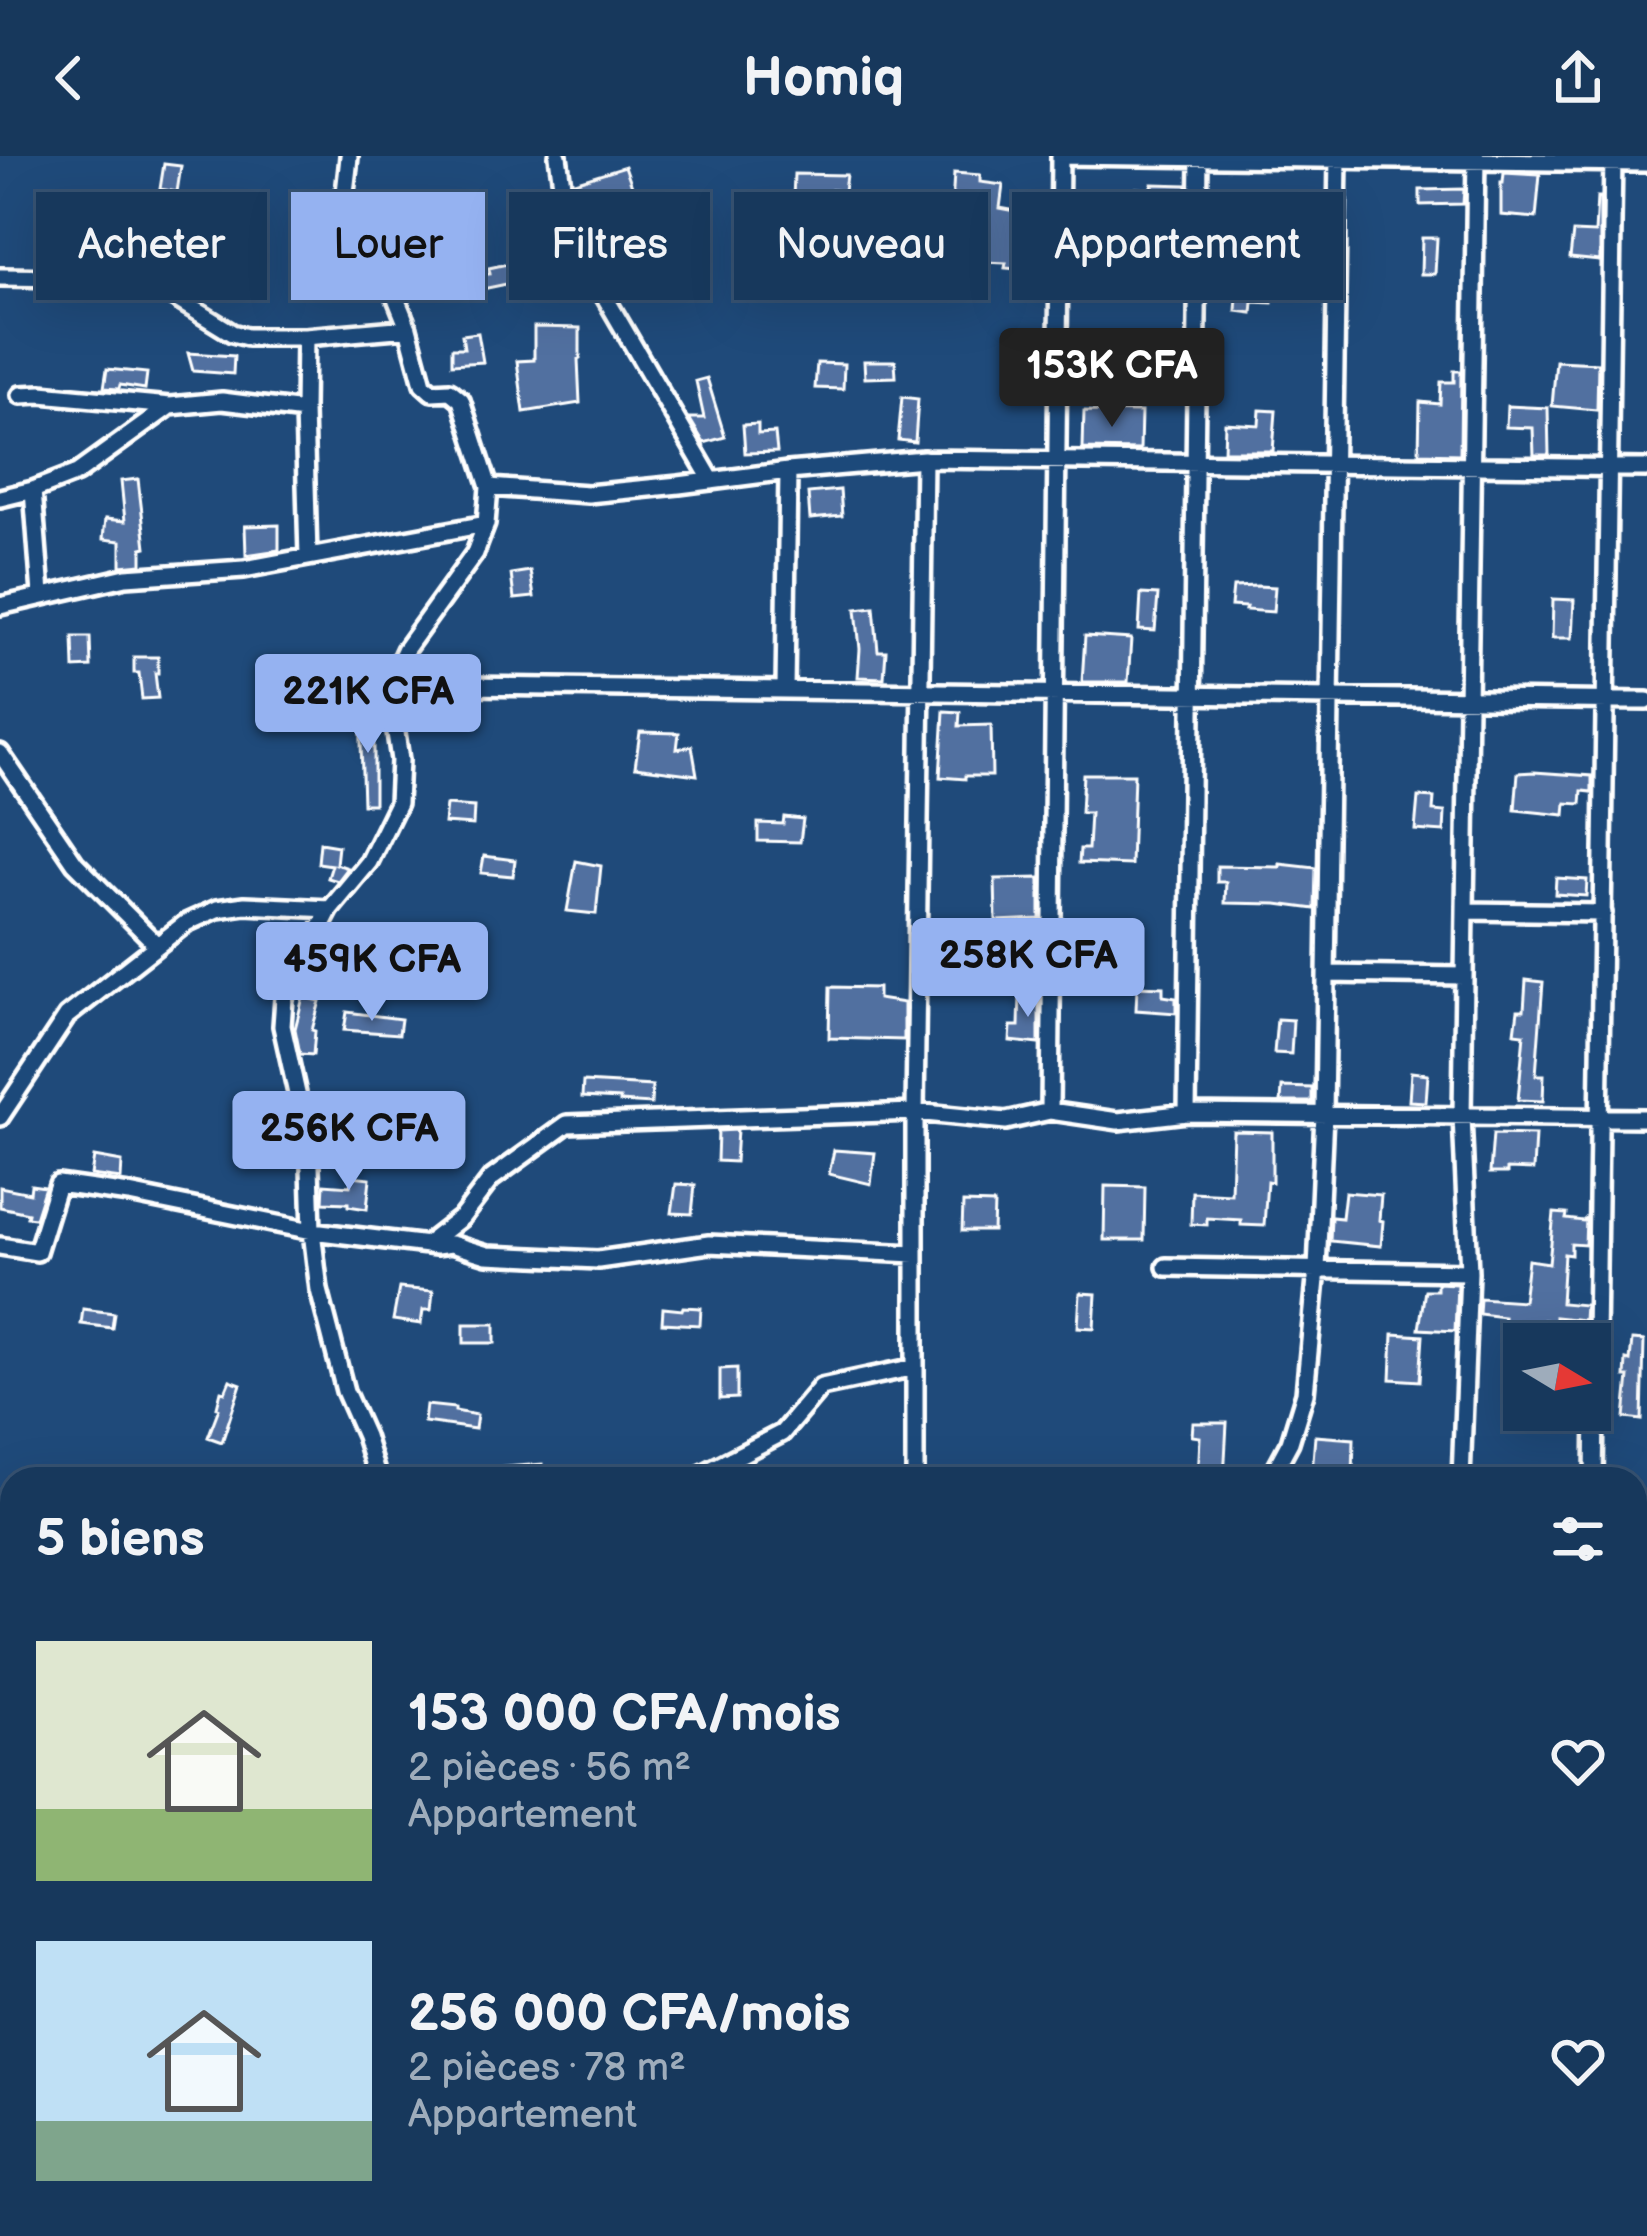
<!DOCTYPE html>
<html lang="fr">
<meta charset="utf-8">
<style>
:root{--surface:#17385c;--page:#244365;--text:#f1f3f6;--muted:#9eacbb;--line:#365272;--accent:#95b2f1}
body{margin:0;font-family:"Balsamiq Sans",sans-serif;background:var(--page);color:var(--text);height:100vh;display:flex;flex-direction:column;font-size:45px;white-space:nowrap}
*{box-sizing:border-box;margin:0}
p{font-size:39px;color:var(--muted)}
.icon{flex:none;width:66px;height:66px;fill:none;stroke:currentColor;stroke-width:2;stroke-linecap:round;stroke-linejoin:round}
.map{position:relative;flex:1;overflow:hidden}
.drawer{position:absolute;left:0px;top:1311px;width:1647px;height:771px;display:flex;flex-direction:column;background:var(--surface);border-radius:36px 36px 0 0;box-shadow:0 12px 48px #0002,0 0 0 3px var(--line)}
.drawer>*{flex:none}
.top-card{position:absolute;left:36px;top:36px;width:1575px;height:108px;display:flex;gap:24px}
.needle{width:78px;rotate:100deg}
.tools{position:absolute;left:1503px;top:1167px;display:grid;gap:24px}
.tools a{display:grid;place-items:center;width:108px;height:108px;border-radius:0px;background:var(--surface);box-shadow:0 12px 48px #0002,0 0 0 3px var(--line);font-size:60px}
.price{position:absolute;translate:-50% -102px;padding:0 27px;border-radius:12px;background:var(--accent);color:#111;font-size:39px;line-height:78px;filter:drop-shadow(0 3px 6px #0008)}
.price::after{content:'';position:absolute;left:50%;top:72px;width:36px;height:27px;margin-left:-18px;background:inherit;clip-path:polygon(0 0,100% 0,50% 100%)}
.price.active{background:#222;color:#fff}
ul{padding:0;list-style:none}
li{display:flex;align-items:center;gap:36px;height:300px;padding:0 36px}
li span{display:grid;place-items:center;flex:none;width:336px;height:240px;border-radius:0px;color:#555}
li>.icon{margin-inline-start:auto}
span .icon{width:144px;height:144px;fill:#fffc;stroke-width:1}
li b{font-size:51px}
h2{display:flex;justify-content:space-between;align-items:center;height:144px;padding:0 36px;font-size:51px}
.chip{padding:0 42px;border-radius:0px;background:var(--surface);box-shadow:0 12px 48px #0002,0 0 0 3px var(--line);font-size:42px;line-height:108px}
.chip.active{background:var(--accent);color:#111}
header{display:flex;justify-content:space-between;align-items:center;height:156px;padding:0 36px;background:var(--surface);font-size:54px;font-weight:700}
.map>svg:first-child{display:block}
.building{fill:#5170a0;stroke:#fff;stroke-width:3}
.lines{fill:none;stroke-linecap:round;stroke-linejoin:round}
.street-casing{stroke:#fff;stroke-width:24}
.street{stroke:#1f4a7a;stroke-width:15}
</style>
<header><svg class="icon" aria-label="back" viewBox="0 0 24 24"><path d="M15 5l-7 7 7 7"/></svg>Homiq<svg class="icon" aria-label="share" viewBox="0 0 24 24"><path d="M12 15V3M7 8l5-5 5 5M5 13v7h14v-7"/></svg></header>
<div class="map">
<svg width="1647" height="2080" viewBox="0 0 1647 2080">
<rect width="100%" height="100%" fill="#1f4a7a"/>
<filter id="ink" filterUnits="userSpaceOnUse"><feTurbulence type="fractalNoise" baseFrequency=".00833" numOctaves="2"/><feDisplacementMap in="SourceGraphic" scale="24" xChannelSelector="R" yChannelSelector="G"/><feConvolveMatrix kernelMatrix="1 2 1 2 8 2 1 2 1" color-interpolation-filters="sRGB"/></filter>
<g filter="url(#ink)">
<!-- building -->
<path class="building" d="M164 8 181 10 177 36 160 33Z
M625 10 661 112 620 125 610 96 631 90 611 31 576 39 574 26Z
M954 17 980 19V26L1003 29 1000 52 1021 56 1017 78 1047 84 1046 109 1029 108V114L1005 112 1006 107 983 106 984 84H978L979 69 951 68Z
M1504 17 1540 19 1536 62 1501 59V27H1503Z
M794 18 846 19 844 35 832 34V70H792Z
M1152 28 1187 29 1185 116 1127 115 1091 111 1094 67 1136 70V32L1152 33Z
M1464 33 1463 48 1420 49V34Z
M64 34H79V40L95 41 94 55 64 52Z
M1597 41H1600V105L1570 102 1573 76 1595 77Z
M1254 68 1278 70 1272 147 1253 146 1252 157 1236 155 1239 113H1234L1238 69Z
M882 72 903 73 901 130 876 129V114L846 113 848 73 882 75Z
M1422 82H1437L1435 118H1421Z
M507 108 508 117 520 116 521 125 478 134 477 119 490 118 489 112Z
M534 171 580 172V202L578 203 580 247 524 256 517 205 534 204Z
M478 177 483 206 452 208V192H464L462 179Z
M188 197 234 200 233 218 193 215Z
M864 205H895L896 221 865 222Z
M1556 205 1598 207 1597 254 1552 250Z
M817 207 844 208 843 233 815 232Z
M107 213 147 217 145 233 120 229 119 233 104 232Z
M1454 215H1461L1460 298 1419 297 1420 246 1440 248 1441 226H1454Z
M707 222 725 281 704 287 689 262H704L696 225Z
M902 241 918 243 915 286 898 284Z
M1507 250 1548 252 1549 299H1534L1533 272 1506 271Z
M1260 254 1276 255 1273 295H1224L1225 267 1259 269Z
M1084 255 1141 256 1140 294 1083 293Z
M758 268V278L775 277 777 296 745 297 743 269Z
M138 323 146 391 142 392V408L121 410V385L103 383 105 363 125 365 121 325Z
M840 334 842 360 810 363 808 337Z
M279 369V394L246 399 245 370Z
M530 415 534 441 514 443 511 418Z
M1257 430 1275 431 1273 456 1245 454 1246 451 1231 450 1233 431Z
M1141 438 1158 439 1155 475 1139 474Z
M1553 443 1574 444 1572 482H1552Z
M874 451 878 495H886L884 522 858 521 860 493 856 453Z
M1085 480 1131 483 1128 526H1082Z
M73 481H90L91 511 74 512Z
M134 501H158V517H155L158 542 142 543 139 517H134Z
M360 555H374V648H363Z
M944 555 960 556 959 570 991 569 992 620H965V623L940 621Z
M640 576 679 577 677 593 692 590 697 619 635 611Z
M1534 616 1592 620V636L1582 635 1581 648 1566 647 1565 659 1515 654 1518 617Z
M1083 618H1134L1131 709 1079 707 1080 693H1088L1090 657H1081Z
M1418 641 1434 642 1433 655 1445 656 1444 676 1415 674Z
M446 649 474 651 473 669 444 667Z
M784 661 803 663 800 686 758 685V667L783 668Z
M320 687 338 690 336 708 348 712 338 725 328 722 332 709 318 707Z
M484 700 515 704 513 720 481 717Z
M576 705 601 710 596 758 567 755Z
M1280 708 1316 712 1315 753 1277 748 1225 747 1226 726H1217V710L1280 711Z
M1040 722V763L996 765 995 723Z
M1556 722 1587 724 1586 740 1555 738Z
M1526 824 1543 826 1536 919H1544L1543 945 1518 944 1524 878 1515 877 1518 854H1524Z
M1137 830 1163 831V840L1176 842V857L1136 854Z
M830 831 878 832V843L904 847V884L829 882Z
M1020 837H1039V888L1010 885 1011 870H1019Z
M303 841 320 845 312 874 315 875 313 899 300 898 295 873Z
M347 856 401 863 399 878 344 874Z
M1277 863 1293 864 1291 898 1274 897Z
M1411 916 1428 918 1426 946 1409 945Z
M583 926 652 930 651 948 620 946V943L582 941Z
M1282 931 1312 932V946H1281Z
M737 974 735 1006 717 1005 718 975Z
M1233 975 1272 976V1026L1267 1025 1264 1070 1241 1069V1064L1207 1062V1069L1191 1068 1192 1036 1231 1038Z
M1493 978 1535 979 1533 1014 1507 1013V1017H1490Z
M834 994 875 997 871 1028 829 1018Z
M94 1001 122 1006 121 1023 91 1019Z
M352 1020 370 1022 367 1053 348 1050V1047L323 1046 324 1028 350 1030Z
M676 1028 695 1029 692 1058 672 1057Z
M31 1029 45 1031 35 1062 27 1061 28 1057 0 1051V1031L30 1037Z
M1105 1030 1145 1031 1144 1084H1104Z
M1345 1036 1381 1039 1379 1064 1383 1065 1381 1090 1330 1085 1331 1061 1342 1062Z
M963 1047 994 1048 993 1075H962Z
M1554 1057 1567 1058 1566 1063 1583 1065 1586 1062 1585 1089 1571 1088V1099L1564 1098 1561 1147 1585 1149 1584 1164 1555 1161V1165L1544 1164 1541 1183 1502 1177 1504 1161 1479 1158 1480 1142 1523 1145 1528 1104 1549 1107Z
M1437 1127 1457 1128 1455 1175 1419 1173 1425 1134H1437Z
M399 1132 433 1135 431 1154H423L421 1168 393 1164Z
M1080 1137 1096 1138 1094 1172 1078 1171Z
M683 1151 701 1152 700 1169 662 1167 663 1152 682 1154Z
M83 1153 114 1157 112 1172 81 1168Z
M464 1168H495V1187H464Z
M1393 1178 1423 1180 1420 1225 1391 1223Z
M1632 1184 1644 1185 1642 1264 1625 1262 1629 1221H1625L1626 1204 1630 1205Z
M737 1212V1242L720 1243V1213Z
M230 1224 241 1228 222 1286 208 1281 219 1252 217 1251 221 1235 225 1236Z
M426 1249 455 1252V1255L477 1259 475 1273 424 1266Z
M1193 1267H1227L1224 1323H1198L1200 1281 1192 1280Z
M1315 1280 1354 1283 1353 1320 1312 1317Z
M542 1308 543 1323H494L493 1312Z"/>
<g class="lines">
<defs>
<path id="street" d="M349 0C347 30 333 96 352 119H383L388 122 408 172 423 228 432 236 450 235 461 244 489 331 486 368 475 397 405 494 389 529 400 604 398 647 369 706 330 753 284 842 282 870 302 960 310 1011 312 1075 319 1134 345 1235 365 1280 378 1323
M558 0 569 79 712 325
M1060 0 1647 7
M0 121 70 122 118 131 164 135 232 177 247 181H305
M21 239 41 238 170 250
M304 255 308 401
M489 331 588 338 679 329 788 315 924 303 1647 312
M33 334 41 438
M0 342 33 334 77 317 170 250 222 245 304 255 305 181 408 172
M0 450 126 421 244 413 486 368
M389 529 1647 545
M785 534 788 315
M0 597 75 707 157 789
M1465 755 1603 757
M1326 818 1464 820
M1050 955 1060 0
M1187 957 1199 0
M0 961 67 860 186 767 217 753 245 749 330 753
M426 1089 462 1061 491 1023 567 968 915 956 1006 965 1050 955 1118 965 1187 957 1647 962
M0 1090 37 1096 58 1028 129 1038 312 1075 436 1090 451 1088 487 1099 598 1104 709 1088 915 1098
M1166 1111 1469 1116
M693 1323 782 1277 821 1231 915 1211
M915 1323V956L924 303
M1270 1323 1290 1286 1305 1237 1317 1113 1324 958 1338 0
M1461 1323 1469 1116 1462 960 1476 0
M1594 1323 1613 0
M1635 1953 1647 1952
M1515 2070 1516 2080
M891 2072 932 2070
M805 2080 810 2070
M1278 2080 1280 2070
M1410 2080 1422 2070"/>
</defs>
<!-- street casing -->
<use href="#street" class="street-casing"/>
<!-- street -->
<use href="#street" class="street"/>
</g>
</g>
</svg>
<div class="tools">
<a><svg class="needle" viewBox="-14 -14 28 28"><path d="M0-13l5 13h-10z" fill="#e53935"/><path d="M0 13l5-13h-10z" fill="#9eacbb"/></svg></a>
</div>
<b class="price active" style="left:1112px;top:274px">153K CFA</b>
<b class="price" style="left:368px;top:600px">221K CFA</b>
<b class="price" style="left:1028px;top:864px">258K CFA</b>
<b class="price" style="left:372px;top:868px">459K CFA</b>
<b class="price" style="left:349px;top:1037px">256K CFA</b>
<div class="top-card">
<a class="chip">Acheter</a>
<a class="chip active">Louer</a>
<a class="chip">Filtres</a>
<a class="chip">Nouveau</a>
<a class="chip">Appartement</a>
</div>
<section class="drawer">
<h2>5 biens<svg class="icon" aria-label="filters" viewBox="0 0 24 24"><path d="M4 7h16M4 17h16"/><circle cx="9" cy="7" r="2"/><circle cx="15" cy="17" r="2"/></svg></h2>
<ul>
<li><span style="background:linear-gradient(#dfe7d0 70%,#8fb573 0)"><svg class="icon" aria-label="home" viewBox="0 0 24 24"><path d="M3 11l9-7 9 7M6 9v11h12V9"/></svg></span><div><b>153 000 CFA/mois</b><p>2 pièces · 56 m²</p><p>Appartement</p></div><svg class="icon" aria-label="heart" viewBox="0 0 24 24"><path d="M12 20l-8-8c-3-5 5-10 8-4 3-6 11-1 8 4z"/></svg></li>
<li><span style="background:linear-gradient(#bfe0f5 75%,#7fa58c 0)"><svg class="icon" aria-label="home" viewBox="0 0 24 24"><path d="M3 11l9-7 9 7M6 9v11h12V9"/></svg></span><div><b>256 000 CFA/mois</b><p>2 pièces · 78 m²</p><p>Appartement</p></div><svg class="icon" aria-label="heart" viewBox="0 0 24 24"><path d="M12 20l-8-8c-3-5 5-10 8-4 3-6 11-1 8 4z"/></svg></li>
</ul>
</section>
</div>
